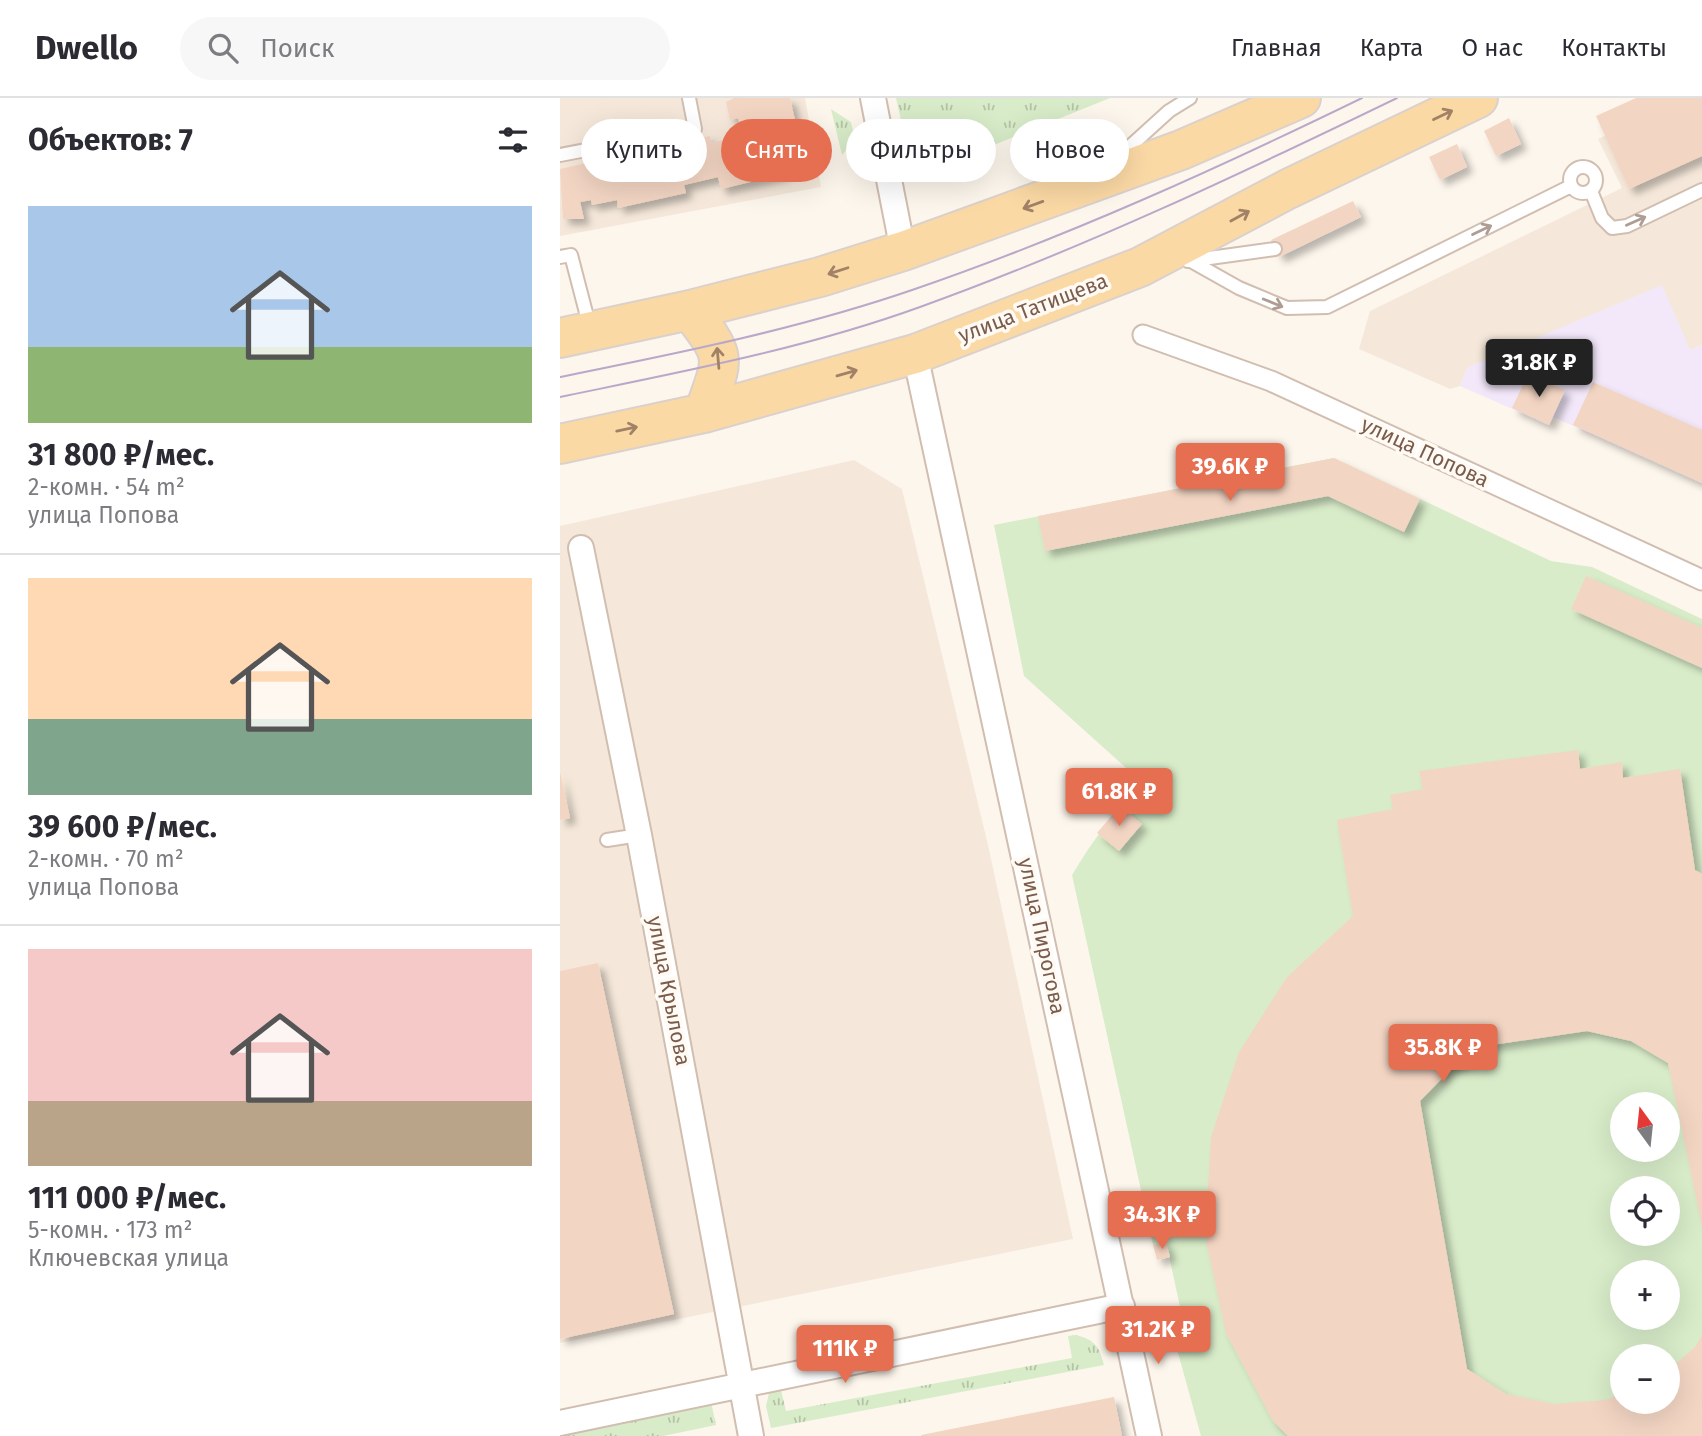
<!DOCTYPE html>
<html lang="ru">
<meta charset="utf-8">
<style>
:root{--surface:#fff;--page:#f7f7f7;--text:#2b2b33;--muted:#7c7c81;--line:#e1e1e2;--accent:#e76f51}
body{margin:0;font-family:"Fira Sans",sans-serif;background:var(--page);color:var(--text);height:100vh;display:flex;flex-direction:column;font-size:26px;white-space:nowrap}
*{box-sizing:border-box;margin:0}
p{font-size:23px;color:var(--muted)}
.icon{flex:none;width:38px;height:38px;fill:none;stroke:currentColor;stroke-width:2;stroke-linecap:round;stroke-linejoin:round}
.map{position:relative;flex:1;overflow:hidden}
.drawer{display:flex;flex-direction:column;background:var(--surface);width:560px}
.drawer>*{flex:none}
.guide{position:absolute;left:21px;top:21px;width:665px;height:63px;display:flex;gap:14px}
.needle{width:46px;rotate:345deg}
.fabs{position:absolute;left:1050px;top:994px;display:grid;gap:14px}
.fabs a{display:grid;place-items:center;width:70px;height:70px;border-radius:50%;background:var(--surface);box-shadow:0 7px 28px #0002;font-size:35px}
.price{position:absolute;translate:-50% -60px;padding:0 16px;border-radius:7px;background:var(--accent);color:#fff;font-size:23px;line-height:46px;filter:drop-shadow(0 2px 4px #0008)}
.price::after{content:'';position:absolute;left:50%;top:42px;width:21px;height:16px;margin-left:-10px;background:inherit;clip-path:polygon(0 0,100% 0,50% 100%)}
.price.active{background:#222;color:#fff}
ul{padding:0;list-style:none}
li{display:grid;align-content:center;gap:14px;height:371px;padding:0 28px}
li+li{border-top:2px solid var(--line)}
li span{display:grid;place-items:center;height:217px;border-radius:0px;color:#555}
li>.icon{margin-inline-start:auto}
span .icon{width:126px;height:126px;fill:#fffc;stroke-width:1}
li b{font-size:30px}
h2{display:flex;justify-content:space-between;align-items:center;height:84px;padding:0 28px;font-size:30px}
.chip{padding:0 24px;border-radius:32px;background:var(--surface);box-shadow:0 7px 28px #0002;font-size:24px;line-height:63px}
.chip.active{background:var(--accent);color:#fff}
header{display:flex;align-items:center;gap:42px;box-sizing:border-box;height:98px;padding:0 35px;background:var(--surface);border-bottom:2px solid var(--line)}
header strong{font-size:33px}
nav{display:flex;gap:38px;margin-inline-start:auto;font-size:24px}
.search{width:490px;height:63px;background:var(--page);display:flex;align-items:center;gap:18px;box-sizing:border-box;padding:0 24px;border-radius:38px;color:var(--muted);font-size:26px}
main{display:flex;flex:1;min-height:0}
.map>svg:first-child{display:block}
.residential{fill:#f5e8da}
.education{fill:#f3e8fa}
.grass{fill:url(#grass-tufts)}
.park{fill:#d8ecc9;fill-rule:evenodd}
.building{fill:#f3d5c3;filter:url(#shadow)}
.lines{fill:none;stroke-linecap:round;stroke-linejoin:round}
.service-casing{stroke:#d1beb0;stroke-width:16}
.pedestrian-casing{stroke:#d1beb0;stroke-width:23}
.minor-casing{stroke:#d1beb0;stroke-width:28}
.primary-casing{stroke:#dad1cd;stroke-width:42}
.service{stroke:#fff;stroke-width:12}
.pedestrian{stroke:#fff;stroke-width:19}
.minor{stroke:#fff;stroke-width:24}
.primary{stroke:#fbd9a5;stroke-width:38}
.tram{stroke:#b9a8c9;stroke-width:2}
.oneway{stroke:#a18267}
.oneway2{stroke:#af9d94}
.labels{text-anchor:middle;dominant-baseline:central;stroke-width:7;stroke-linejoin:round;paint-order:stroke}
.street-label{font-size:21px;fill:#7a5c4d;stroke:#fffaf3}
</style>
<header>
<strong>Dwello</strong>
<div class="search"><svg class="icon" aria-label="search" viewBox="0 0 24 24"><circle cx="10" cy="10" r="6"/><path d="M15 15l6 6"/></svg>Поиск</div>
<nav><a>Главная</a><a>Карта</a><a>О нас</a><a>Контакты</a></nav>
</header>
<main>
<section class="drawer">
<h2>Объектов: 7<svg class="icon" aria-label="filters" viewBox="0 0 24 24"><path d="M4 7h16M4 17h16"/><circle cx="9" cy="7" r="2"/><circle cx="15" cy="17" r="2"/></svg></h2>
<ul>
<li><span style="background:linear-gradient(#a9c7e8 65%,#8fb573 0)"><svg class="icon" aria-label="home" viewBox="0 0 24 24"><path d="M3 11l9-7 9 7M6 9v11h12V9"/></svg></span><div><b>31 800 ₽/мес.</b><p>2-комн. · 54 m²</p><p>улица Попова</p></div></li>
<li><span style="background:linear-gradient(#ffd9b3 65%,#7fa58c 0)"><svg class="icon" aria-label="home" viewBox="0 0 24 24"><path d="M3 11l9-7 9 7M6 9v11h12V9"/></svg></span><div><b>39 600 ₽/мес.</b><p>2-комн. · 70 m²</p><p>улица Попова</p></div></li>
<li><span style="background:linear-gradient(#f6c9c9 70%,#b9a48a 0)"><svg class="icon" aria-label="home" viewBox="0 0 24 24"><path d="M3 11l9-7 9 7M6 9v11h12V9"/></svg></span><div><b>111 000 ₽/мес.</b><p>5-комн. · 173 m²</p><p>Ключевская улица</p></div></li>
</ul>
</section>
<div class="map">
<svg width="1142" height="1338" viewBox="0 0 1142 1338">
<defs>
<pattern id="grass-tufts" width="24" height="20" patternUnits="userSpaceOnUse" patternTransform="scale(1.75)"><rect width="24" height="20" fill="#d8ecc9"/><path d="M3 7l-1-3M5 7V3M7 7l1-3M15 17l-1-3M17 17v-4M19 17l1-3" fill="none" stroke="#b4c2a5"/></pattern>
<filter id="shadow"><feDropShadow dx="6" dy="6" stdDeviation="3.5" flood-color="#0004"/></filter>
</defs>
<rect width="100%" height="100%" fill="#fdf6ec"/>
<!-- residential -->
<path class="residential" d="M0 0H245L261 89 0 138Z
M1123 0H1142V247L1130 252 908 269 900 288 890 291 799 251 810 213 1062 90 1038 41Z
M294 362 342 391 428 747 513 1141 0 1245V428Z"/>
<!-- education -->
<path class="education" d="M1102 187 1130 252 1142 247V385L993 319 989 327 900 288 908 269Z"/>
<!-- grass -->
<path class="grass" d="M336 0H550L434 47 351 67Z
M271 11 291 24 295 42 282 57Z
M516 1237C535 1242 539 1248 544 1267L211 1330 206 1308 209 1295 221 1292 226 1313 512 1260 508 1238Z
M151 1304 156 1327 103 1338H0Z"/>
<!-- park -->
<path class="park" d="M774 360 991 463 1032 469 1142 521V1338H641L615 1244 627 1241 606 1144 593 1147 512 777C533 742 554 713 584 686L464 578 434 427ZM1062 1006H1108V1052H1062ZM1062 1090H1108V1136H1062ZM1062 1174H1108V1220H1062ZM1062 1258H1108V1304H1062Z"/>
<!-- building -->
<path class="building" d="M174 0H230L238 35 233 36 238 58 224 76 161 91 158 79 124 87 126 95 58 110 57 102 32 107 31 102 20 104 24 121H3L0 71 45 61 44 55 67 50 68 56 95 50 93 44 116 40 117 45 150 38 151 45 183 37 178 20 170 22 166 4Z
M1076 0H1142V58L1069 91 1036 18Z
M949 20 961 46 936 58 924 33Z
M897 46 907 69 880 82 869 59Z
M793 103 801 119 719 159 711 142Z
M968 276 1005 292 989 327 952 310Z
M1033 284 1142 332V385L1013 327Z
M774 360 860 401 844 434 768 398 485 453 478 418Z
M1026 478 1142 530V570L1011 511Z
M1018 652 1020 671 1062 664 1063 680 1120 671 1135 772 1142 776V1128L1108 965 1071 943 1027 933 932 947 892 970 860 1003 907 1271 946 1296 993 1306 1045 1302 1062 1296V1304H1108V1273L1135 1249 1142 1238V1338H728L713 1323 666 1235 645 1138 651 1039 679 954 727 879 793 818 777 722 833 711 830 697 863 691 859 673Z
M0 674 10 720 0 722Z
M560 708 582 726 559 753 537 735Z
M38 865 114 1216 0 1241V873Z
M606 1144 610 1159 597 1162 593 1147Z
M624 1225 628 1241 615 1244 611 1228Z
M554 1299 562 1338H361V1337Z"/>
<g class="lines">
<defs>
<path id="service" d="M0 57 135 31 129 0
M555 62 609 13 630 0
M1010 82a13 13 0 1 1 26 0a13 13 0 1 1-26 0Z
M1031 93 1042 120 1052 130 1067 128 1142 92
M0 159 11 157 30 230
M628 163 715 151
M631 163 679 190 727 210 767 209 1011 88
M47 742 79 737"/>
<path id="pedestrian" d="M583 237 711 283 1142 482"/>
<path id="minor" d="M313 0 343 153
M355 256 589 1338
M21 450 79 737 191 1338
M0 1325 562 1208"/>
<path id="primary" d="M130 212C168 262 164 257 144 315
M0 240 130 212 260 179 343 153 621 52 741 0
M0 346 144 315 355 256 580 169 728 91 918 0"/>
</defs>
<!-- service casing -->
<use href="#service" class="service-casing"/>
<!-- pedestrian casing -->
<use href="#pedestrian" class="pedestrian-casing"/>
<!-- minor casing -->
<use href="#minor" class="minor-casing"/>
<!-- primary casing -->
<use href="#primary" class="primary-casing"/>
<!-- service -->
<use href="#service" class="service"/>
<!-- pedestrian -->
<use href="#pedestrian" class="pedestrian"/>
<!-- minor -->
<use href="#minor" class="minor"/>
<!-- primary -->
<use href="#primary" class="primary"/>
<!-- tram -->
<path class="tram" d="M0 279C119 255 239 231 355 191 509 138 656 71 802 0
M0 299C121 274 244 251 360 209 524 150 680 76 837 0"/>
</g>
<!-- one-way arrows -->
<defs><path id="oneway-shaft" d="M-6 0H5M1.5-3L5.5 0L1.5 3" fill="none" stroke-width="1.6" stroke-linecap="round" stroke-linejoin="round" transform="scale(1.75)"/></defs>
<g class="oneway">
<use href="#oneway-shaft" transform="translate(883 17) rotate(-26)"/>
<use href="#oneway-shaft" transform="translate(473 107) rotate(160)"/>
<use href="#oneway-shaft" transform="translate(680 118) rotate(-29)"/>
<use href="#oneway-shaft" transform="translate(278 173) rotate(162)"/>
<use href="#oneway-shaft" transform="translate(158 260) rotate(-95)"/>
<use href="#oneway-shaft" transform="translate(287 275) rotate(-16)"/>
<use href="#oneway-shaft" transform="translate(67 331) rotate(-12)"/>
</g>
<g class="oneway2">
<use href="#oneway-shaft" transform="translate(1076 123) rotate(-24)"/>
<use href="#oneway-shaft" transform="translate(922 132) rotate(-26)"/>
<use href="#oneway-shaft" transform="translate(713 205) rotate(22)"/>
</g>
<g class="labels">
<!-- street labels -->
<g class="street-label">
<text transform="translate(473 210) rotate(-21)">улица Татищева</text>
<text transform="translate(865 354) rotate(25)">улица Попова</text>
<text transform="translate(482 838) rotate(78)">улица Пирогова</text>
<text transform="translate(109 893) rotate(79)">улица Крылова</text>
</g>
</g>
</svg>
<div class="fabs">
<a><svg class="needle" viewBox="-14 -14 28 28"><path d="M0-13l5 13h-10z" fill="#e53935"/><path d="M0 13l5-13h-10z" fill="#7c7c81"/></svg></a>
<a><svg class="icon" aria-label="locate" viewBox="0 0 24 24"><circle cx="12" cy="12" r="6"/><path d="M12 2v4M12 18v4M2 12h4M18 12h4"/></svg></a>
<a>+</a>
<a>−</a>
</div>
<b class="price active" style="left:979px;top:301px">31.8K ₽</b>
<b class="price" style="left:670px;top:405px">39.6K ₽</b>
<b class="price" style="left:559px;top:730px">61.8K ₽</b>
<b class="price" style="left:883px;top:986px">35.8K ₽</b>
<b class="price" style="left:602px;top:1153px">34.3K ₽</b>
<b class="price" style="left:598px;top:1268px">31.2K ₽</b>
<b class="price" style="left:285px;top:1287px">111K ₽</b>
<div class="guide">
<a class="chip">Купить</a>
<a class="chip active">Снять</a>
<a class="chip">Фильтры</a>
<a class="chip">Новое</a>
</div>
</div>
</main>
